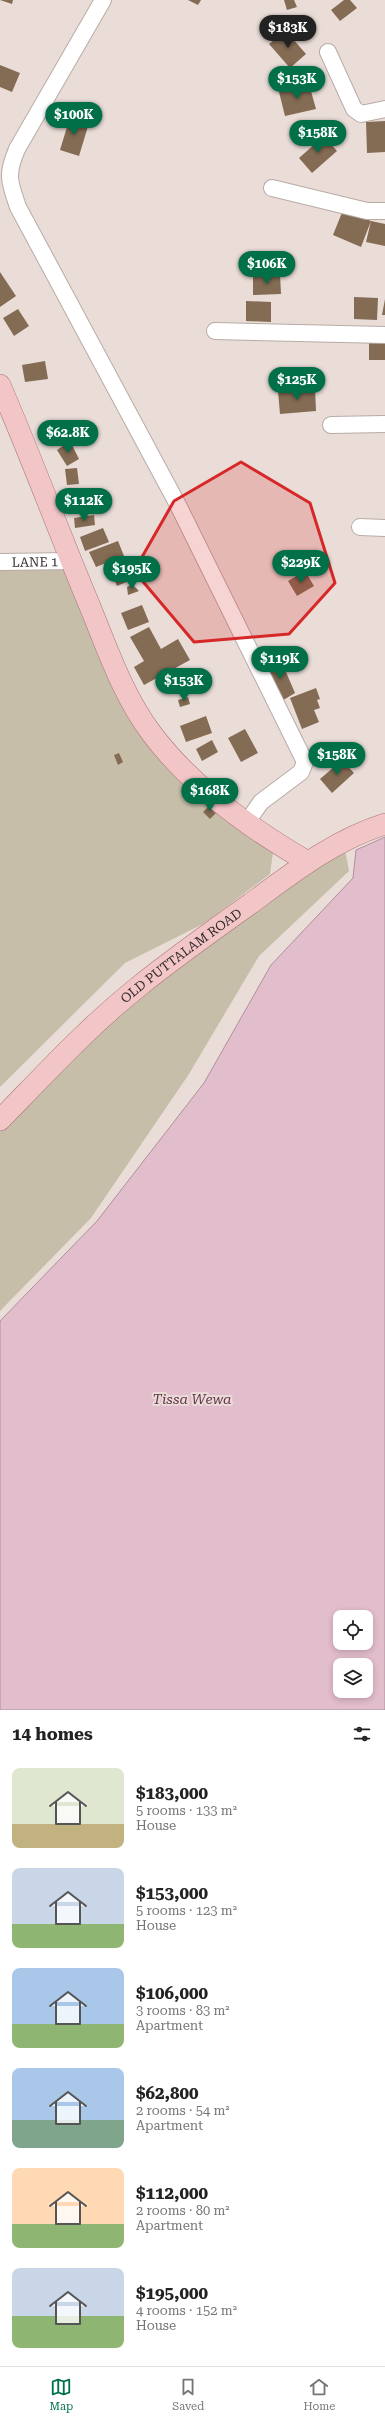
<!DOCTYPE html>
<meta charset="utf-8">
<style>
:root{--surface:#fff;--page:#f6f6f6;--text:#222;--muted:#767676;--line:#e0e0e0;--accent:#017049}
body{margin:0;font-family:"Roboto Serif",serif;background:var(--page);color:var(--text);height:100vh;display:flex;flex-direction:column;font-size:15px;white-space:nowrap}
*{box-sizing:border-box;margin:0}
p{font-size:13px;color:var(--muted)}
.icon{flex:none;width:22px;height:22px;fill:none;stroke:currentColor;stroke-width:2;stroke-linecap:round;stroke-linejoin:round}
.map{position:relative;height:1710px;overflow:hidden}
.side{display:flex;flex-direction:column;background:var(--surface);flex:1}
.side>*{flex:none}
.buttons{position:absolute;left:333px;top:1610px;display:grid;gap:8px}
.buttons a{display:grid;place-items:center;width:40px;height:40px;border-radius:8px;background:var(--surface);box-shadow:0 2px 6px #0003;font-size:20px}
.price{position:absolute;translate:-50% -34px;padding:0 9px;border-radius:14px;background:var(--accent);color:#fff;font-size:13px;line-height:26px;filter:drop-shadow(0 1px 2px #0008)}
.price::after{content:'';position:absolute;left:50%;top:24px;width:12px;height:9px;margin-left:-6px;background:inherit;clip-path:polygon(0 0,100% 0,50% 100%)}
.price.on{background:#222;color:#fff}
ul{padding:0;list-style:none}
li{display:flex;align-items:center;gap:12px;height:100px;padding:0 12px}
li span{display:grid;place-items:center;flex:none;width:112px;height:80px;border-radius:8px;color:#555}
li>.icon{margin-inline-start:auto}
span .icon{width:48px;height:48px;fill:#fffc;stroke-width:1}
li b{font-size:17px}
h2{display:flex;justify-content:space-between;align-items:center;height:48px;padding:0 12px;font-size:17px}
.menu{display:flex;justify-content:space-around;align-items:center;height:56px;border-top:1px solid var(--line);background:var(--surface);font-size:11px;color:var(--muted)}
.menu a{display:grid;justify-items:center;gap:2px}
.menu .on{color:var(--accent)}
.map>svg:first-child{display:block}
.green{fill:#c6bea9}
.water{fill:#e2bdcb;stroke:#ad919b;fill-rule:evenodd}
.building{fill:#846b53}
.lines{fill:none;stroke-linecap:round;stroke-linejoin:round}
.minor-casing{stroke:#b8aba6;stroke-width:18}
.major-casing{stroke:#a97677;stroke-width:22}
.minor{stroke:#fff;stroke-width:16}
.major{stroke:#f2c5c7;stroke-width:21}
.marked{fill:#d62828;fill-opacity:0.2;stroke:#d62828;stroke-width:3;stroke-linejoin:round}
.labels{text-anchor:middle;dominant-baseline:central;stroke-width:4;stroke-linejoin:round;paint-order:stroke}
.street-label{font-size:13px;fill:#312b2a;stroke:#eaddd8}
.water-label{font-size:14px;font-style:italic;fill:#65334a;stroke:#eaddd8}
</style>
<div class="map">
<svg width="385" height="1710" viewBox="0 0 385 1710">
<rect width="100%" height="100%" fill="#eaddd8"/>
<!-- green -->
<path class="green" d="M61 564 110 679 273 852 270 874 205 923 125 963 0 1087V569Z
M345 850 349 871 259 956 189 1074 91 1218 0 1311V1131L100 1026 311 871Z"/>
<!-- water -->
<path class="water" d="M385 837V1710H0V1321L97 1221 204 1083 271 965 353 878 356 850ZM340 1617H366V1643H340ZM340 1665H366V1691H340Z"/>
<!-- building -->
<path class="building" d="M0 0H13L12 4Z
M188 0H201L198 5Z
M284 0H294L297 7 287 10Z
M344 0H350L357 8 340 21 331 10Z
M286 31 306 54 290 68 269 44Z
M0 65 20 73 12 92 0 87Z
M309 84 316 109 285 116 279 92Z
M70 117 89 123 79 156 60 150Z
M385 121V152L367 153 366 122Z
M324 136 337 151 312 173 299 158Z
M343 210 371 221 361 247 333 235Z
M371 221 385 224V246L366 242Z
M0 272 16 296 0 307Z
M280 274 281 294 253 295V275Z
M354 297 378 298 377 320 354 319Z
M385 299V315H382Z
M246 301 271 302V322L246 321Z
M18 309 29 326 14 336 3 318Z
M369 340H385V360H369Z
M45 361 48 379 25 382 22 365Z
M315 388 316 411 280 414 278 391Z
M70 441 79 459 67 466 57 450Z
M77 468 79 484 67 485 65 469Z
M94 515 95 525 75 528 74 518Z
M103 528 109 542 85 551 80 537Z
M118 541 124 556 96 567 89 552Z
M128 556 138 577 117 586 108 565Z
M305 571 314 586 297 596 288 581Z
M132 584 139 591 128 595 127 587Z
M142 605 149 622 128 630 121 613Z
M149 627 161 649 178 639 190 660 144 685 134 667 144 661 130 637Z
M280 658 295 693 280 702 266 663Z
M316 688 320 699 317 700 320 708 314 710 319 722 302 729 290 698Z
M188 697 190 704 180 707 178 700Z
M206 716 212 733 186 742 180 726Z
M245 729 258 753 241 762 228 738Z
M212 740 218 752 202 761 196 749Z
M119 753 123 762 118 765 114 755Z
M342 760 354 773 332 793 320 779Z
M209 806 216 813 210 819 203 812Z"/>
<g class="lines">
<defs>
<g id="minor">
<path d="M103 0 17 149C6 175 9 181 18 207L178 505 305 762 301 772 261 802 247 822"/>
<path d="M328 52 354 109 361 114 385 109"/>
<path d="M272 188 367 211H385"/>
<path d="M215 331 385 335"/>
<path d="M331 425 385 424"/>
<path d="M360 527 385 528"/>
<path id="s1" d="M0 562 71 561"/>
</g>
<g id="major">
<path d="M0 385C32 459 60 535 91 609 108 651 124 697 152 734 191 786 251 829 308 862"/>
<path id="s2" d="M0 1120C45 1074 88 1027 138 987 174 958 212 931 250 904 292 873 334 840 385 824"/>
</g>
</defs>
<!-- minor casing -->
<use href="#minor" class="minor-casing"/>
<!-- major casing -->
<use href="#major" class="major-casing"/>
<!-- minor -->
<use href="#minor" class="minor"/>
<!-- major -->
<use href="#major" class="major"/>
</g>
<!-- marked area -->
<path class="marked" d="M241 462 310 503 335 583 289 634 194 642 134 571 174 501Z"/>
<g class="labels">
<!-- street labels -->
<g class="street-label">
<text stroke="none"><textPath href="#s1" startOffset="35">LANE 1</textPath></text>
<text stroke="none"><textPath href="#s2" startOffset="245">OLD PUTTALAM ROAD</textPath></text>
</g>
<!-- water labels -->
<g class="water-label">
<text x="192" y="1399">Tissa Wewa</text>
</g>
</g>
</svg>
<div class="buttons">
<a><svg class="icon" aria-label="locate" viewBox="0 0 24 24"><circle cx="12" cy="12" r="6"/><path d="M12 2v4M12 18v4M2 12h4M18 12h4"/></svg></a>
<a><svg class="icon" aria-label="layers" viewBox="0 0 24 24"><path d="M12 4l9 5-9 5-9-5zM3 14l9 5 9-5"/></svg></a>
</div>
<b class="price on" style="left:288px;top:49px">$183K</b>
<b class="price" style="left:297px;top:100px">$153K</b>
<b class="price" style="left:74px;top:136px">$100K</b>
<b class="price" style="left:318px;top:154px">$158K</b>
<b class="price" style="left:267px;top:285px">$106K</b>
<b class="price" style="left:297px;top:401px">$125K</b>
<b class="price" style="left:68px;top:454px">$62.8K</b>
<b class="price" style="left:84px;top:522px">$112K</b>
<b class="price" style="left:301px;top:584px">$229K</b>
<b class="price" style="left:132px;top:590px">$195K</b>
<b class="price" style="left:280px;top:680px">$119K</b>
<b class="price" style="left:184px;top:702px">$153K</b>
<b class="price" style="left:337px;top:776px">$158K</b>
<b class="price" style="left:210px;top:812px">$168K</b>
</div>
<section class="side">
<h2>14 homes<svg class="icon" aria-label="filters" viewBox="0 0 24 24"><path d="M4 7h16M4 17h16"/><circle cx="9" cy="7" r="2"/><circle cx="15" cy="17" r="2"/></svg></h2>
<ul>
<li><span style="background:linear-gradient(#dfe7d0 70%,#c2b280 0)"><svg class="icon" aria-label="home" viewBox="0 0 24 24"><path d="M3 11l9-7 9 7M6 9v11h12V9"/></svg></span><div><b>$183,000</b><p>5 rooms · 133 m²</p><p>House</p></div></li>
<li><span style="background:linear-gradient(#c9d6e8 70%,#8fb573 0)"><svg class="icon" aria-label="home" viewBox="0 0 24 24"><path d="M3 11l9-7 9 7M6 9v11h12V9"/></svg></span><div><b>$153,000</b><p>5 rooms · 123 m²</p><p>House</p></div></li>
<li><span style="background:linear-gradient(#a9c7e8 70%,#8fb573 0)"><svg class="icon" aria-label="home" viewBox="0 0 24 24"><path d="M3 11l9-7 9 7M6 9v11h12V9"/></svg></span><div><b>$106,000</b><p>3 rooms · 83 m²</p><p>Apartment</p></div></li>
<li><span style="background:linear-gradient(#a9c7e8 65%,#7fa58c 0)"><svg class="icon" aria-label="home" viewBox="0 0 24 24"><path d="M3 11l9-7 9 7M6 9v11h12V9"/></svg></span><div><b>$62,800</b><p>2 rooms · 54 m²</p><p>Apartment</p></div></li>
<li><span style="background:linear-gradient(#ffd9b3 70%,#8fb573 0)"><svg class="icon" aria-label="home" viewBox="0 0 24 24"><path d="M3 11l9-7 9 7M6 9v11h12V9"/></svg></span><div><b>$112,000</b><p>2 rooms · 80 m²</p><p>Apartment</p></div></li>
<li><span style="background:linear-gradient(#c9d6e8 60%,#8fb573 0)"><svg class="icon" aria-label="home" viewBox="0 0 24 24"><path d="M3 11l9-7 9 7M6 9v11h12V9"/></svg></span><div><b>$195,000</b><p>4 rooms · 152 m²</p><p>House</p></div></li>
</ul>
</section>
<nav class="menu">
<a class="on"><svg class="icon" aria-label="map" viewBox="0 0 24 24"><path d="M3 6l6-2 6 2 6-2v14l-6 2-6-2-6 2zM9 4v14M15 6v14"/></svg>Map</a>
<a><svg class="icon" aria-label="saved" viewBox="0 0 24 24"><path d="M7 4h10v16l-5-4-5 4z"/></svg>Saved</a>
<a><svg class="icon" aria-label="home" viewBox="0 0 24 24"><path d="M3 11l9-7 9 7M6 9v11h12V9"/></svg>Home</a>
</nav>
